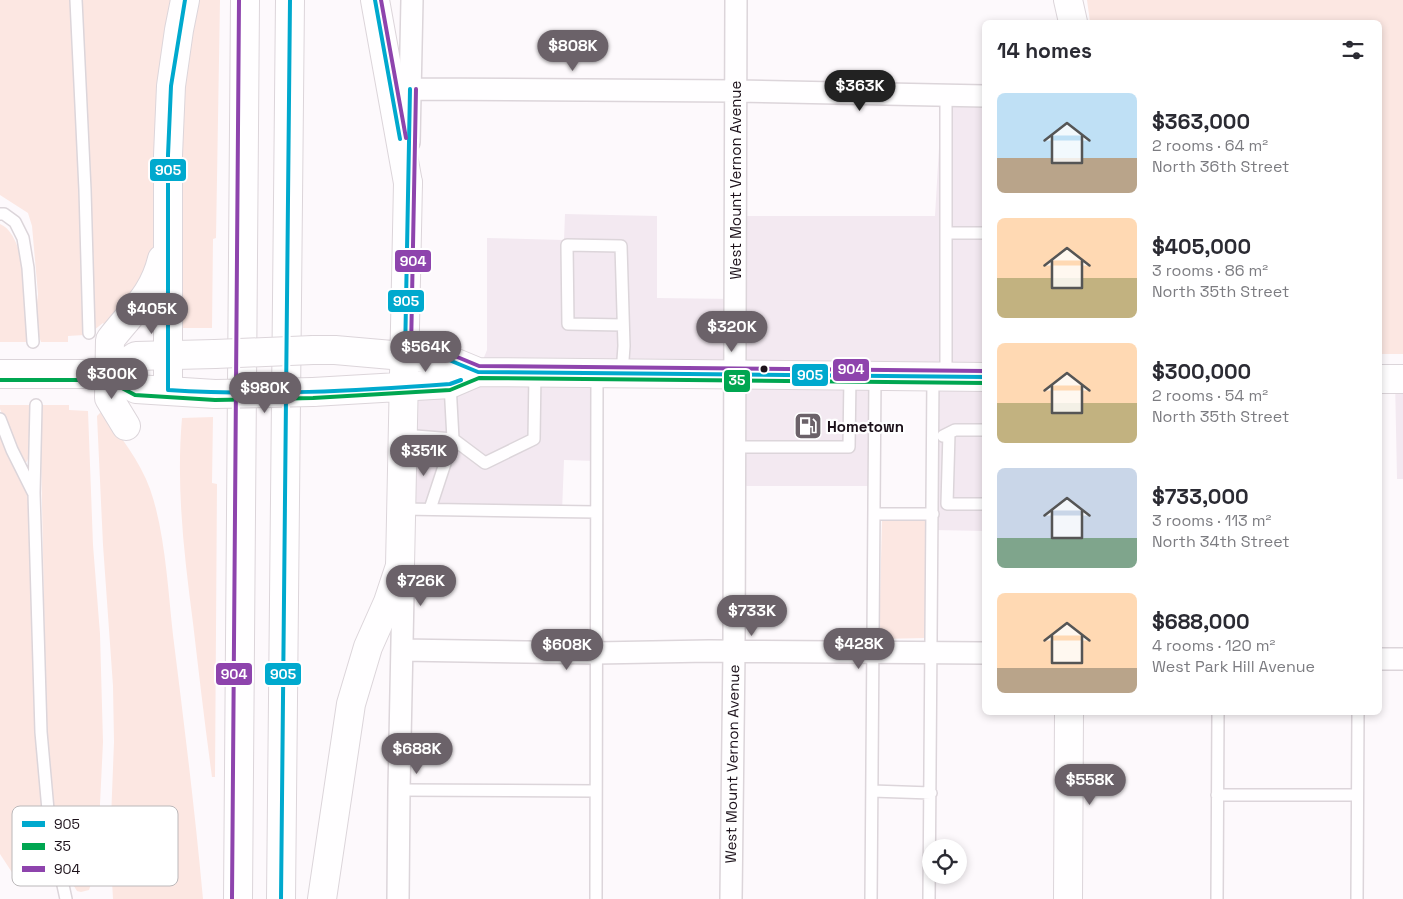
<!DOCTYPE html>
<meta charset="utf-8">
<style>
:root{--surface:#fff;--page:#f7f7f7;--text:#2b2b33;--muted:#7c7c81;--accent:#6b6269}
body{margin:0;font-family:"Space Grotesk",sans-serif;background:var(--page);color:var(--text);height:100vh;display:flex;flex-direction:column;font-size:19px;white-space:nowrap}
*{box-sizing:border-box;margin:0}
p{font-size:16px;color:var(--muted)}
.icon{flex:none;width:28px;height:28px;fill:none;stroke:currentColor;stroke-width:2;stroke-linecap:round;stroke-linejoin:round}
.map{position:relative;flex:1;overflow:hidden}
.details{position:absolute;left:982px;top:20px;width:400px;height:695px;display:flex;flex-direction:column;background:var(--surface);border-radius:8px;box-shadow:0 2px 8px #0003}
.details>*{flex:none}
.fabs{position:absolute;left:922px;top:839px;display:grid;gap:10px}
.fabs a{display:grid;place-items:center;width:45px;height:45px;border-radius:50%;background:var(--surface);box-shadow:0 2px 8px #0003;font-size:25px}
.price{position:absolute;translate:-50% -42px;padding:0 11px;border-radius:18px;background:var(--accent);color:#fff;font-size:16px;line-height:32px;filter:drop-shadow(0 1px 2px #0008)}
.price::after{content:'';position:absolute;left:50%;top:30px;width:15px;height:11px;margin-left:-8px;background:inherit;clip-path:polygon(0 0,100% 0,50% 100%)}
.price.selected{background:#222;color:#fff}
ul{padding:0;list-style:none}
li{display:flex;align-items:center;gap:15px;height:125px;padding:0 15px}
li span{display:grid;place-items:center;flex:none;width:140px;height:100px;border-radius:8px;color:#555}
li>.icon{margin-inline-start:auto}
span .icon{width:60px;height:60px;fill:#fffc;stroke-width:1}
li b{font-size:21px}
h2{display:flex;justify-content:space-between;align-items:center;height:60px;padding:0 15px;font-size:21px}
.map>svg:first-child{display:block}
.built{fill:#f3e9f1}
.green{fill:#fce7e2}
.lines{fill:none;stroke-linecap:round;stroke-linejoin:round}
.lane-casing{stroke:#dcd5da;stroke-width:14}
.street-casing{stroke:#dcd5da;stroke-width:24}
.secondary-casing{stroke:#dcd5da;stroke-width:30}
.highway-casing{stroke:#dcd5da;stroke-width:30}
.lane{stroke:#fffeff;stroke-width:11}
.street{stroke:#fffeff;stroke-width:21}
.secondary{stroke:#fffeff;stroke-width:28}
.highway{stroke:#fffeff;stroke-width:28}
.secondary-bridge-casing{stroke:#dcd5da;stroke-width:30;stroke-linecap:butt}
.secondary-bridge{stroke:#fffeff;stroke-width:28}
.bus-1-casing{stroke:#fff;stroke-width:8}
.bus-2-casing{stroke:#fff;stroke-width:8}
.bus-3-casing{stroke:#fff;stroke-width:8}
.bus-1{stroke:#00a9ce;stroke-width:4}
.bus-2{stroke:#00a651;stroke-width:4}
.bus-3{stroke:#8e44ad;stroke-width:4}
.bus-dot{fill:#1c111a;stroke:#fff;stroke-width:2}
.labels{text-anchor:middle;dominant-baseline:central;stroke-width:4.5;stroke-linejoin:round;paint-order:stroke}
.street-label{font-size:15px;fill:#1c111a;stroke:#fff}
.poi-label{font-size:15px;font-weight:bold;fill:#1c111a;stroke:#fff;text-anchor:start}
.key{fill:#fff;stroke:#bbb8ba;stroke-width:1}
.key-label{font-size:14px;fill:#1c111a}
.line-badge{stroke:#fff;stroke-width:2}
.badge-label{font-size:14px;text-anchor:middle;font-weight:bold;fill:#fff}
</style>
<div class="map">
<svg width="1403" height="899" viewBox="0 0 1403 899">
<rect width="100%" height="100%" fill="#fdf9fc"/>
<!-- built -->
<path class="built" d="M942 96H985V531L933 530V377L875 376 874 486H734V375L598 374 596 461 564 460 562 512 402 509 404 387 478 372 487 350V238L564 240 565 214 657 216V298L734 299 735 216H935Z
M1395 379H1403V479H1397Z"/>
<!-- green -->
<path class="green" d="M0 0H71L80 204 84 335 68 336V342H41L37 331 36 312 38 294 32 226 28 213 0 195Z
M82 0H174L157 240 150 264 142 282 106 326 103 323 94 330 90 193Z
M195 0H220L216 238 213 239 212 328H179L178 121Z
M1087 0H1403V354H1380V22H1090Z
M0 224C29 236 26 314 28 342H0Z
M0 405H31C31 419 34 455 25 464L22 461 0 409Z
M40 405H69V410L88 411 93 545 100 634 103 742 99 825 93 878 89 890 81 892 77 891 69 878 59 845 47 753Z
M101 412C120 435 140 461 150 489 165 531 168 590 173 635 184 723 195 811 203 899H113L110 845 114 742 113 686 103 545 97 416Z
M213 417 212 483 217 484 215 777H212C205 726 199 674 193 623 184 554 176 487 182 418Z
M0 432 26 489 30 509 33 681 44 829 52 866 15 877 0 854Z
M882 520H927L925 638 879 639Z"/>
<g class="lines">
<defs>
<path id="lane" d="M76 0 85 190 89 333
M0 214H4L15 222 23 238 28 268 33 342
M946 233H985
M622 374 624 346 621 246 567 245 568 324 623 325
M946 376V96
M36 405 34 493 41 732 49 821 66 899
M0 419 12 450 33 492
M949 433 947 504H985
M403 435 453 439 450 384
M943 436 955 430H985
M734 447H849L850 376
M402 509 596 512
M430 509 453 439 485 463 534 439 535 373
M874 514H933
M399 790 596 791
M872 791 931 793
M1217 795H1357
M596 899 597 374
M871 899 875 376
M929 899 933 376
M1217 899 1218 712
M1357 899 1358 712"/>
<path id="street" d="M410 89 736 91 985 96
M409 142 412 0
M402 650 596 653 709 651 985 653
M1380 659H1403
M398 899 399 790 403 593 401 572
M731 899 734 652 736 0"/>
<path id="secondary" d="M1068 0 1073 22
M313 350H335L449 360 478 372 985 377
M215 354 136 356 109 374 136 389 215 394
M1380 379H1403
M313 392 450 384 478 372
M400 566 408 183
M1068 899 1069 712"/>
<path id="highway" d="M375 0 408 183
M168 390V155L171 86 179 30 185 0
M126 426 109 398 110 340C132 311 153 296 162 259
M238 899 245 0
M281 899 290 0
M322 899 351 704 368 647 388 602 400 566"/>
</defs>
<!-- lane casing -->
<use href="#lane" class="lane-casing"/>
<!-- street casing -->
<use href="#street" class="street-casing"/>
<!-- secondary casing -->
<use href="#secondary" class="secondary-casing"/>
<!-- highway casing -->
<use href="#highway" class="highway-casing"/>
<!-- lane -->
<use href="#lane" class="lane"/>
<!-- street -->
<use href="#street" class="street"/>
<!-- secondary -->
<use href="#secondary" class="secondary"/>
<!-- highway -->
<use href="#highway" class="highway"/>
<defs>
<path id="secondary-bridge" d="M215 354 313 350
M0 374H109
M215 394 313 392"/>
</defs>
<!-- secondary-bridge casing -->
<use href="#secondary-bridge" class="secondary-bridge-casing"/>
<!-- secondary-bridge -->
<use href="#secondary-bridge" class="secondary-bridge"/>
<defs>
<path id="bus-1" d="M185 0 171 86 168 155V390C262 396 356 391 450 384L461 380
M375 0 400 139
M410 89 405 356 449 360 478 372 985 377
M281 899 290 0"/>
<path id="bus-2" d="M0 380H107L135 395 215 400 313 398 450 390 479 378 985 383"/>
<path id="bus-3" d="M381 0 406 138
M416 89 411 350 450 354 479 366 985 371
M232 899 239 0"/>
</defs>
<!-- bus-1 casing -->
<use href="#bus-1" class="bus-1-casing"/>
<!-- bus-2 casing -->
<use href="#bus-2" class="bus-2-casing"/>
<!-- bus-3 casing -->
<use href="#bus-3" class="bus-3-casing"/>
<!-- bus-1 -->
<use href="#bus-1" class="bus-1"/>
<!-- bus-2 -->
<use href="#bus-2" class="bus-2"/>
<!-- bus-3 -->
<use href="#bus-3" class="bus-3"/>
</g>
<!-- icons -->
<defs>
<symbol id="fuel-square" viewBox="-11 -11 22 22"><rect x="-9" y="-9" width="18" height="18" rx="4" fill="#6b6269" stroke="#fff"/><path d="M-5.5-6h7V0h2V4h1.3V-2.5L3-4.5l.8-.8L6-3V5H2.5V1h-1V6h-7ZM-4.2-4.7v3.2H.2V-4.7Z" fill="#fff"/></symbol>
</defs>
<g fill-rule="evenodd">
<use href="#fuel-square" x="792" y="410" width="32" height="32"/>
</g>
<!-- markers -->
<circle class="bus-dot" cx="764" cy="369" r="4.5"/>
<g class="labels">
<!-- street labels -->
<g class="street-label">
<text transform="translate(735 180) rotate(-90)">West Mount Vernon Avenue</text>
<text transform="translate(732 764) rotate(-89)">West Mount Vernon Avenue</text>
</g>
<!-- poi labels -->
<g class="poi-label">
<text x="827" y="426">Hometown</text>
</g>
</g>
<!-- legend -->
<rect x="12" y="806" width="166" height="80" rx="8" class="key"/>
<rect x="22" y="821" width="23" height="6" fill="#00a9ce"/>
<rect x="22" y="843" width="23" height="7" fill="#00a651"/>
<rect x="22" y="866" width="23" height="6" fill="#8e44ad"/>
<g class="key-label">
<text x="54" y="829">905</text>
<text x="54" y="851">35</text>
<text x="54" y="874">904</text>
</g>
<g class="line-badge">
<rect x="149" y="158" width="38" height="24" rx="5" fill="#00a9ce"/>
<rect x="394" y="249" width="38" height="24" rx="5" fill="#8e44ad"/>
<rect x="387" y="289" width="38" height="24" rx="5" fill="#00a9ce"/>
<rect x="832" y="358" width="38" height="24" rx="5" fill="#8e44ad"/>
<rect x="791" y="363" width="38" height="24" rx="5" fill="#00a9ce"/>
<rect x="723" y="369" width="28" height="24" rx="5" fill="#00a651"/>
<rect x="215" y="662" width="38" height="24" rx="5" fill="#8e44ad"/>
<rect x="264" y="662" width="38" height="24" rx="5" fill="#00a9ce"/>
</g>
<g class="badge-label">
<text x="168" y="175">905</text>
<text x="413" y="266">904</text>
<text x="406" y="306">905</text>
<text x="851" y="374">904</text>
<text x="810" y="380">905</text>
<text x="737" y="385">35</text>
<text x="234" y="679">904</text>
<text x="283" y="679">905</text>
</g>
</svg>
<div class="fabs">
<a><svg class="icon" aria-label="locate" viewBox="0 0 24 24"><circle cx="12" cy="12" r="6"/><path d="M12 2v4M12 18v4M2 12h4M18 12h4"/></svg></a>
</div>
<b class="price" style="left:573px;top:72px">$808K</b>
<b class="price selected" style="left:860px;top:112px">$363K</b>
<b class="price" style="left:152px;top:335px">$405K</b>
<b class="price" style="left:732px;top:353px">$320K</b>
<b class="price" style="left:426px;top:373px">$564K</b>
<b class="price" style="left:112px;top:400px">$300K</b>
<b class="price" style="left:265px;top:414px">$980K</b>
<b class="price" style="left:424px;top:477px">$351K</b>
<b class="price" style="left:421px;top:607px">$726K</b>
<b class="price" style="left:752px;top:637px">$733K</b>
<b class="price" style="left:859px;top:670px">$428K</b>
<b class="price" style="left:567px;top:671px">$608K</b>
<b class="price" style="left:417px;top:775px">$688K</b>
<b class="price" style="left:1090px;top:806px">$558K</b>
<section class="details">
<h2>14 homes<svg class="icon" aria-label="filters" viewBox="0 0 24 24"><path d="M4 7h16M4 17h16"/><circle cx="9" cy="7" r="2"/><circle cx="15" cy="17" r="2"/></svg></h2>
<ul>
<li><span style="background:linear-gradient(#bfe0f5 65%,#b9a48a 0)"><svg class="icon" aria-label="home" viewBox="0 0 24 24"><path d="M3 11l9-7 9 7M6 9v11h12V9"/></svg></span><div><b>$363,000</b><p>2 rooms · 64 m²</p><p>North 36th Street</p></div></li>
<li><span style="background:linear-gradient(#ffd9b3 60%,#c2b280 0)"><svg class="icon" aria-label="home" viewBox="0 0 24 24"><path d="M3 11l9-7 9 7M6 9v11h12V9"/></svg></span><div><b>$405,000</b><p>3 rooms · 86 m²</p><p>North 35th Street</p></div></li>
<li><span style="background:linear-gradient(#ffd9b3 60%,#c2b280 0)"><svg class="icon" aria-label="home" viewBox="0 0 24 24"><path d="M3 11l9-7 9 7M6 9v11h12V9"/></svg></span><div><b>$300,000</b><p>2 rooms · 54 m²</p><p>North 35th Street</p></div></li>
<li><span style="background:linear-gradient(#c9d6e8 70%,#7fa58c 0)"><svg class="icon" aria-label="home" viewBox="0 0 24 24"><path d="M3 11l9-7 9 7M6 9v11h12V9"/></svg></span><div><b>$733,000</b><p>3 rooms · 113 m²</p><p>North 34th Street</p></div></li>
<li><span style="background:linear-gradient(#ffd9b3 75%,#b9a48a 0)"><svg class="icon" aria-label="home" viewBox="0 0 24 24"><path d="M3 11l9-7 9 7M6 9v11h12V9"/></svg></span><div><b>$688,000</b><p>4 rooms · 120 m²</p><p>West Park Hill Avenue</p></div></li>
</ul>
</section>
</div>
